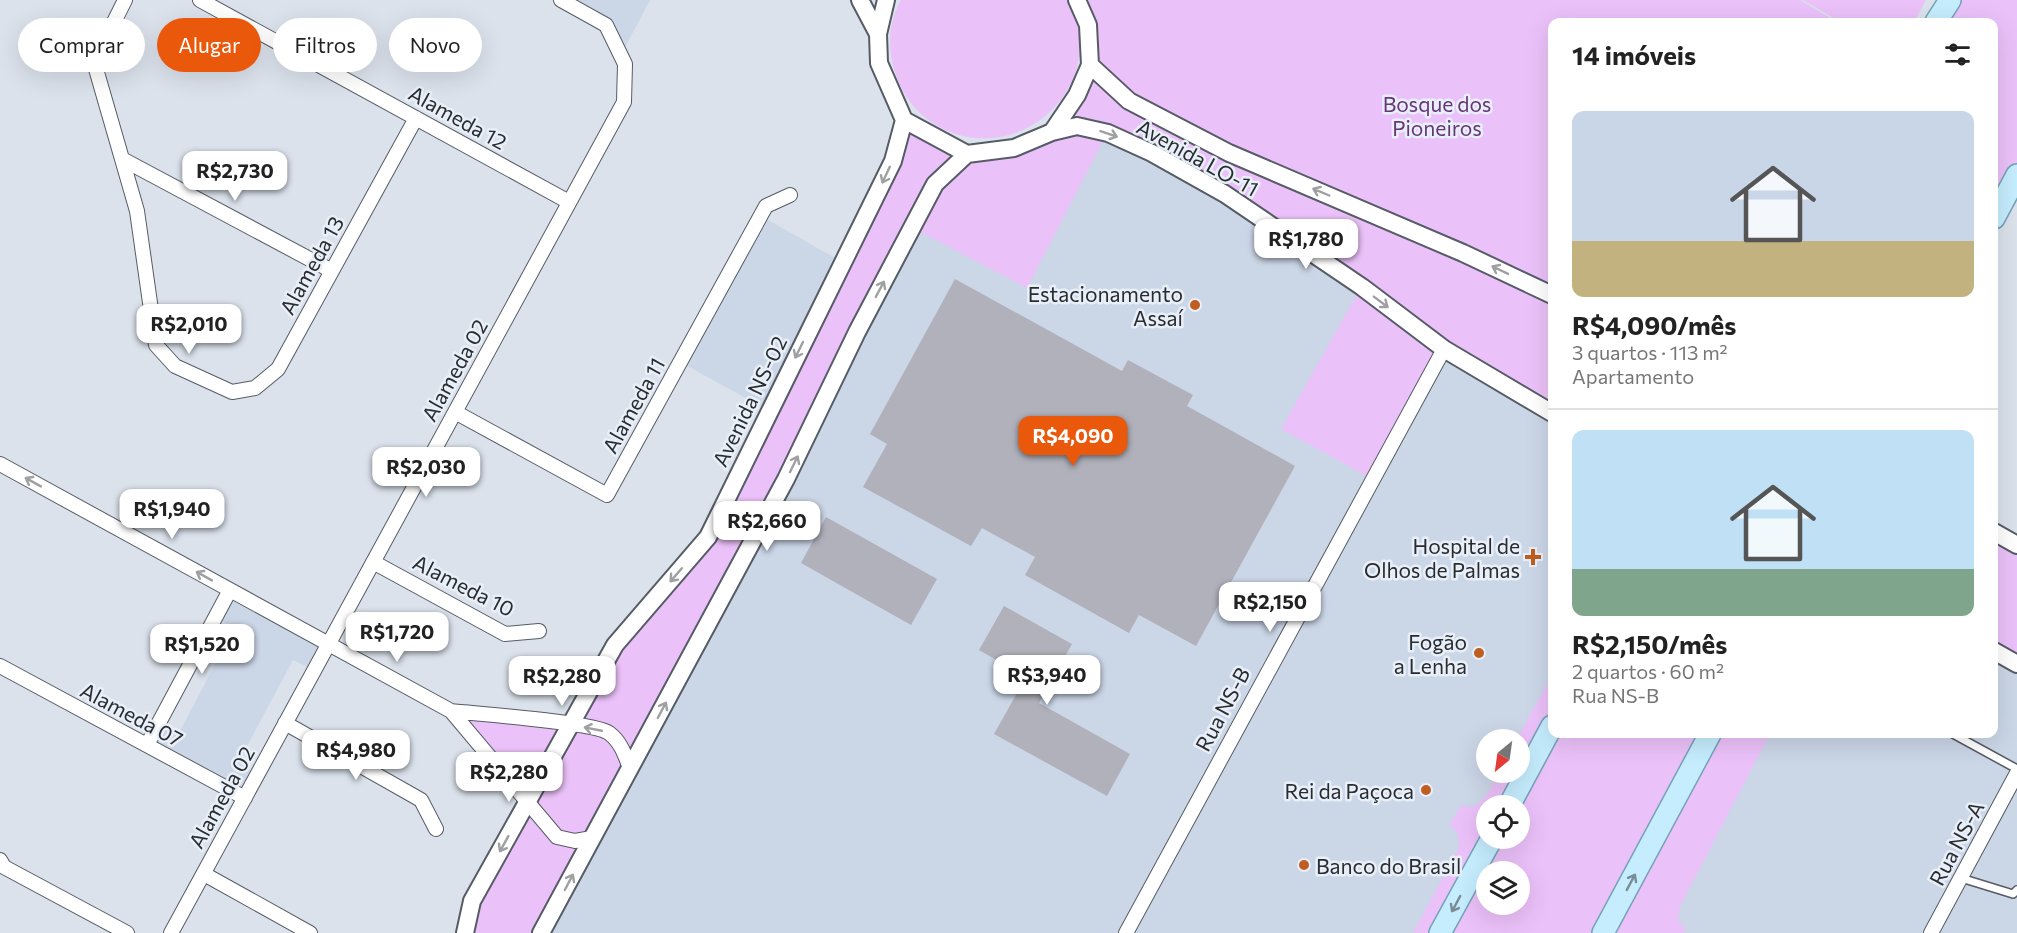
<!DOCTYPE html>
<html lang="pt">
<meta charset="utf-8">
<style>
:root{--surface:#fff;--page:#f2f2f2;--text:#222;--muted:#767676;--line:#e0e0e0;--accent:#ea580c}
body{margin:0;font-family:Commissioner,sans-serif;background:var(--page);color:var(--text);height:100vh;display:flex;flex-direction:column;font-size:22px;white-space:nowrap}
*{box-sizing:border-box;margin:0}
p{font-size:20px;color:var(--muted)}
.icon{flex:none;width:33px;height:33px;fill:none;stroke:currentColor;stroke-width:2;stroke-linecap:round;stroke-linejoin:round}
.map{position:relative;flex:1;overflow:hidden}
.details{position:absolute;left:1548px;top:18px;width:450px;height:720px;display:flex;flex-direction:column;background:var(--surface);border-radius:12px;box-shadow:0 6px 24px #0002}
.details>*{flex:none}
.hud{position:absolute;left:18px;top:18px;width:570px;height:54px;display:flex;gap:12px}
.needle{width:39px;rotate:209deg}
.controls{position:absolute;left:1476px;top:729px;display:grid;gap:12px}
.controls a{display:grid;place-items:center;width:54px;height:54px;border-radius:50%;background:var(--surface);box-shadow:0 6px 24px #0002;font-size:30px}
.price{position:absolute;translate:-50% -51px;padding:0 14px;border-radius:12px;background:#fff;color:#222;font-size:20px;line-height:39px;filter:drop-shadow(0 2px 3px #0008)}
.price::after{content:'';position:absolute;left:50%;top:36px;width:18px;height:14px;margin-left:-9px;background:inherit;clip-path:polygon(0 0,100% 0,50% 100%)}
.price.on{background:var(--accent);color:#fff}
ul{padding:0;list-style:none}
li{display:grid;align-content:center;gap:12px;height:318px;padding:0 24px}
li+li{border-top:2px solid var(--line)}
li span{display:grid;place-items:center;height:186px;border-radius:12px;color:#555}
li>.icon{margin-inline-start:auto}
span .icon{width:108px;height:108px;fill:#fffc;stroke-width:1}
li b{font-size:26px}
h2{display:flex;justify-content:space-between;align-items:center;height:72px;padding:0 24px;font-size:26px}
.pill{padding:0 21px;border-radius:27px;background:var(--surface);box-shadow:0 6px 24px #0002;font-size:21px;line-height:54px}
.pill.on{background:var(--accent);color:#fff}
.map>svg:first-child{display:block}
.built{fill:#cbd6e7;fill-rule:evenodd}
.green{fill:#ebc1f9;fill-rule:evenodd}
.building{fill:#b1b1bc}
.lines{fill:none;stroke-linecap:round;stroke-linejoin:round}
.service-casing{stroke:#565c65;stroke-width:10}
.minor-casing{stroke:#565c65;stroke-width:16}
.tertiary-casing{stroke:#565c65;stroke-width:20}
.primary-casing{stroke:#75a2b6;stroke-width:24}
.service{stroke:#fff;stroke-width:7}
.minor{stroke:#fff;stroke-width:14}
.tertiary{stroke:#fff;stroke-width:16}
.primary{stroke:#c5edfe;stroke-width:21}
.oneway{stroke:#9fa0a1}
.oneway2{stroke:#778c96}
.poi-dot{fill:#bf5e20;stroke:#e8eff9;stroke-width:2}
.labels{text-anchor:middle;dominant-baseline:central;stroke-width:5;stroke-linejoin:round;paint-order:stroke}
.park-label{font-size:21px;fill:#683578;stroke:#e8eff9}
.street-label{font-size:21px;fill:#292c2f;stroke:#e8eff9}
.poi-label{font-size:21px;fill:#292c2f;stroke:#e8eff9;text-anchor:end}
</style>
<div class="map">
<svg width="2017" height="933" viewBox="0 0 2017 933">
<rect width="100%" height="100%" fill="#dbe2ec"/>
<!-- built -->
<path class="built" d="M561 0H650L621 55 606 25Z
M1108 133 1362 287 1552 413V726L1509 805 1486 806 1440 933H541L913 228ZM1486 740H1520V772H1486Z
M761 216 844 263 775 414 680 362Z
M230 590 329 644 314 670 293 660 238 763 257 774 245 798 147 745 159 721 180 731 234 628 215 617Z
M1994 651 2017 664V933H1603L1710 734H1994Z"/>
<!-- green -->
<path class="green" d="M901 0H1068C1115 87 1013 176 931 122 915 111 902 94 896 75 887 51 888 23 901 0Z
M1077 0H1800L1837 22H1552V413L1444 349 1372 479 1281 429 1360 289 1225 194 1107 133 1027 288 913 228 541 933H465L528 801 451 711 570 724 615 645 708 537 904 120 960 152 1052 132 1090 65Z
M1803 0H1926L1914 22H1840Z
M1946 0H2017V176L1994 219V22H1934Z
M1994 532 2017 545V664L1994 651Z
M1552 675V734H1770L1680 906 1678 920 1686 929 1683 933H1413L1459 847 1457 831 1449 826 1461 805C1482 813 1490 788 1499 773L1520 772V740L1517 739ZM1486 806H1520V838H1486ZM1486 872H1520V904H1486Z"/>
<!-- building -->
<path class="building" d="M955 279 1122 371 1128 360 1193 395 1187 406 1295 466 1196 646 1139 615 1129 633 1025 575 1035 557 982 528 971 546 863 487 887 444 870 434Z
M826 517 937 579 911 625 801 563Z
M1004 606 1072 644 1039 703 1130 754 1107 796 994 734 1026 677 979 650Z"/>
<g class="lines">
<defs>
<path id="service" d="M1953 734 2017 769
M1961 878 2013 894 2017 890"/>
<path id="minor" d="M125 0 94 62 137 211 156 345 175 366 232 392 255 388 278 369 416 118
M200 0 569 202
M124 160 332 271
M455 412 607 495 766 206 790 195
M0 464 451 711 557 837 575 841 592 838
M373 562 505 634 539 631
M0 666 245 798
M451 711C477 714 594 722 609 733 621 742 625 755 630 768
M285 723 421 800 436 829
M147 745 230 590
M0 860 4 867 127 933
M204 874 310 933
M171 933 624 102 625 64 606 25 561 0
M1126 933 1444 349
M1931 933 2017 773"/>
<path id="tertiary" d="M860 0 878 34
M886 0 878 34 879 63 904 120 967 154 1014 148 1052 132 1077 95 1090 65 1088 25 1077 0
M1090 65 1129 101 1229 153 1463 253 1552 295
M1052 132 1077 126 1108 133 1152 153 1225 194 1362 287 1444 349 1552 413
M1994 532 2017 545
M1994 651 2017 664
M465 933 472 901 615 645 708 537 893 161 904 120
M541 933 786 479 857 332 935 184 967 154"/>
<path id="primary" d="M1936 22 1950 0
M1994 218 2017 175
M1509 806 1552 726
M1440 933 1492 838
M1603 933 1710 734"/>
</defs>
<!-- service casing -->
<use href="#service" class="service-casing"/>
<!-- minor casing -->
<use href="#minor" class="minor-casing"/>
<!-- tertiary casing -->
<use href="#tertiary" class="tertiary-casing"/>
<!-- primary casing -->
<use href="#primary" class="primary-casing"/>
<!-- service -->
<use href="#service" class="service"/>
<!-- minor -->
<use href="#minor" class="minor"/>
<!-- tertiary -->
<use href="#tertiary" class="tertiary"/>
<!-- primary -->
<use href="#primary" class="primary"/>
</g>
<!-- one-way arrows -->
<defs><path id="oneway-shaft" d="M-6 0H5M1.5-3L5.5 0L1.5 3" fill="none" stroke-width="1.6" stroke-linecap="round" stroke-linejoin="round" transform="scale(1.5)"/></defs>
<g class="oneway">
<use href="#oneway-shaft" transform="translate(1109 134) rotate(19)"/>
<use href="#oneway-shaft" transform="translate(886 175) rotate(115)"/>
<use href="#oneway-shaft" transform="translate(1321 192) rotate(-157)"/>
<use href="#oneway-shaft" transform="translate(1500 270) rotate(-154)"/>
<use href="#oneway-shaft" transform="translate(880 289) rotate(-62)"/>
<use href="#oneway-shaft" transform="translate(1381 302) rotate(37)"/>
<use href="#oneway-shaft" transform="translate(799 350) rotate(116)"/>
<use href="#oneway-shaft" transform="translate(794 464) rotate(-64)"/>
<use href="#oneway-shaft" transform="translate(33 482) rotate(-151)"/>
<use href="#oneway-shaft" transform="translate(676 575) rotate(131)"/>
<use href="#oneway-shaft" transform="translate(204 576) rotate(-151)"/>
<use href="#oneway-shaft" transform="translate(662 710) rotate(-62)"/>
<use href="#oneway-shaft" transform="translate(593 729) rotate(-169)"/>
<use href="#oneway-shaft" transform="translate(504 844) rotate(119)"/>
<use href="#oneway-shaft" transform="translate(569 882) rotate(-62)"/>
</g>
<g class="oneway2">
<use href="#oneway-shaft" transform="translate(1631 882) rotate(-62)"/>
<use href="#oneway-shaft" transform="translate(1456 904) rotate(118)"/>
</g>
<!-- markers -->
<g class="poi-dot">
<circle cx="1195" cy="305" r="6"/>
<path d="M1530 548h6v6h6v6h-6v6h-6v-6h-6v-6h6z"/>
<circle cx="1479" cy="653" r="6"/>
<circle cx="1426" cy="790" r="6"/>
<circle cx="1304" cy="865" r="6"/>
</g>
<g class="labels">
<!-- park labels -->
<g class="park-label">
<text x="1437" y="103">Bosque dos<tspan x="1437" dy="24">Pioneiros</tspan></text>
</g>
<!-- street labels -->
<g class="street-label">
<text transform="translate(458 117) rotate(29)">Alameda 12</text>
<text transform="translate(1198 157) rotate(29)">Avenida LO-11</text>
<text transform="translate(311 265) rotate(-61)">Alameda 13</text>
<text transform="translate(454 370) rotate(-61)">Alameda 02</text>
<text transform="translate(749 401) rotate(-64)">Avenida NS-02</text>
<text transform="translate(633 405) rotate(-61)">Alameda 11</text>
<text transform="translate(464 585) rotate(27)">Alameda 10</text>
<text transform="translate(1222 709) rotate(-62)">Rua NS-B</text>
<text transform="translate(132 714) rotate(28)">Alameda 07</text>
<text transform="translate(221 797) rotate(-61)">Alameda 02</text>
<text transform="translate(1956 843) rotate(-62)">Rua NS-A</text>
</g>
<!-- poi labels -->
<g class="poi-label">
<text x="1183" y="293">Estacionamento<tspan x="1183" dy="24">Assaí</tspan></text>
<text x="1520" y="545">Hospital de<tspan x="1520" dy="24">Olhos de Palmas</tspan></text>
<text x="1467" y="641">Fogão<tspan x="1467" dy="24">a Lenha</tspan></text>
<text x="1414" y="790">Rei da Paçoca</text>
<text x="1316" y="865" text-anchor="start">Banco do Brasil</text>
</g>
</g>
</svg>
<div class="controls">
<a><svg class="needle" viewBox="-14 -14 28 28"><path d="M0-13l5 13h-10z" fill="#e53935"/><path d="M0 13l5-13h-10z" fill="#767676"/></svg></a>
<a><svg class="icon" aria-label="locate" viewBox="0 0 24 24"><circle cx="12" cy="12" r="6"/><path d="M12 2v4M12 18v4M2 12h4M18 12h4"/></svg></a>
<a><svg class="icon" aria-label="layers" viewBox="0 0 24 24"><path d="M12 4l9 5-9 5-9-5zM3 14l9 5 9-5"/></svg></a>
</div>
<b class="price" style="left:235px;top:202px">R$2,730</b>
<b class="price" style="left:1306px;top:270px">R$1,780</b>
<b class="price" style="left:189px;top:355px">R$2,010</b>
<b class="price on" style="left:1073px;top:467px">R$4,090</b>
<b class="price" style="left:426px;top:498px">R$2,030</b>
<b class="price" style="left:172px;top:540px">R$1,940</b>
<b class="price" style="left:767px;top:552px">R$2,660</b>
<b class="price" style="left:1270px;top:633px">R$2,150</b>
<b class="price" style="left:397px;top:663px">R$1,720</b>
<b class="price" style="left:202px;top:675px">R$1,520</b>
<b class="price" style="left:1047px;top:706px">R$3,940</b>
<b class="price" style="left:562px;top:707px">R$2,280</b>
<b class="price" style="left:356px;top:781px">R$4,980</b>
<b class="price" style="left:509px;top:803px">R$2,280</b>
<div class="hud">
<a class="pill">Comprar</a>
<a class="pill on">Alugar</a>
<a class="pill">Filtros</a>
<a class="pill">Novo</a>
</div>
<section class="details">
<h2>14 imóveis<svg class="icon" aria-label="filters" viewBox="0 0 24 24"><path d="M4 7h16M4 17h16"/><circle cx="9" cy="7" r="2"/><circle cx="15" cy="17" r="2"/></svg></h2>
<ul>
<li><span style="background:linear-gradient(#c9d6e8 70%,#c2b280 0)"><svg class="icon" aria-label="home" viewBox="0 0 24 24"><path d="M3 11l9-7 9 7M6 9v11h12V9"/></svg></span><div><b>R$4,090/mês</b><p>3 quartos · 113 m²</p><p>Apartamento</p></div></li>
<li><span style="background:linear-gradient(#bfe0f5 75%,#7fa58c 0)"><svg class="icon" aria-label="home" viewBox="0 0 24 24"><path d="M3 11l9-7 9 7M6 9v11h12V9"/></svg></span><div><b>R$2,150/mês</b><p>2 quartos · 60 m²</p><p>Rua NS-B</p></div></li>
</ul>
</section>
</div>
